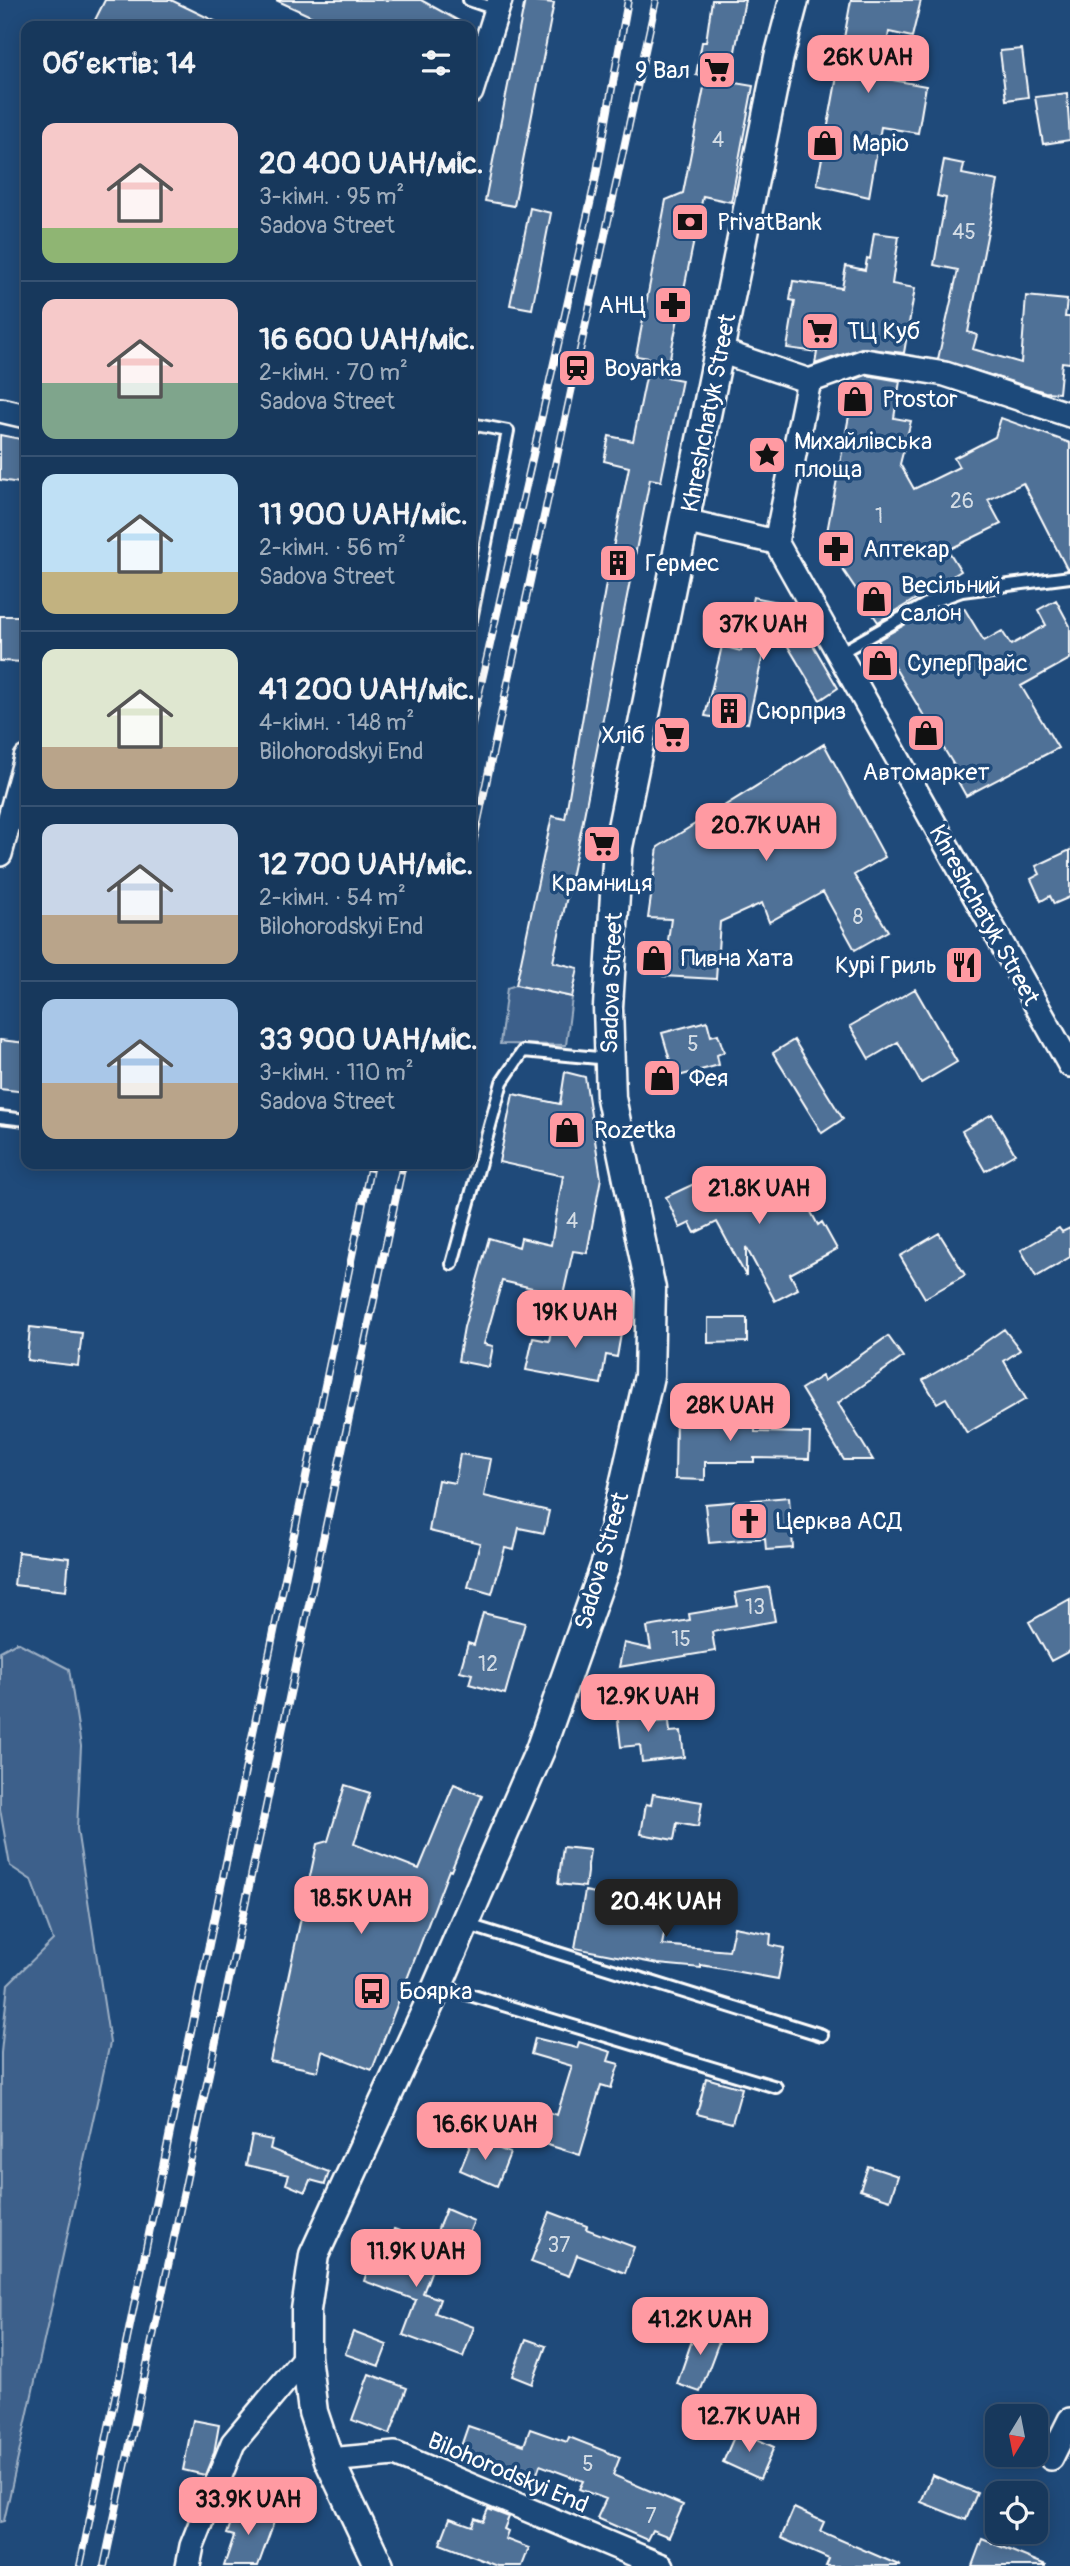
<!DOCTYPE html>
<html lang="uk">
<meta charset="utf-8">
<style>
:root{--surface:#17385c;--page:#244365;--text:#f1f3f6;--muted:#9eacbb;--line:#365272;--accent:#ff9aa2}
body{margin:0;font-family:Pangolin,sans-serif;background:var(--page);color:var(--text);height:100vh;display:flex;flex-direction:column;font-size:26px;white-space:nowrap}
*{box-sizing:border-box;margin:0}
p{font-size:23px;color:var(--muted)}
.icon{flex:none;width:38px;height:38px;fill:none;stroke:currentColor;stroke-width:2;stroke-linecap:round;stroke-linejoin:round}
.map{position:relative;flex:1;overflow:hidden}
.drawer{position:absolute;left:21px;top:21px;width:455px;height:1148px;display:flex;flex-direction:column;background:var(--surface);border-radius:14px;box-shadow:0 4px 18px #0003,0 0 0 2px var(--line)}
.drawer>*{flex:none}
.needle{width:46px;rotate:190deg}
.fabs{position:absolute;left:985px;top:2404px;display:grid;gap:14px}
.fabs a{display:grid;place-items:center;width:63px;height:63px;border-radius:14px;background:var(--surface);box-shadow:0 4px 18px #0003,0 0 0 2px var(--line);font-size:35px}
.price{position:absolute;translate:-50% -60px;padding:0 16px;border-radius:14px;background:var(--accent);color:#111;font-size:23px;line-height:46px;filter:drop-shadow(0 2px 4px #0008)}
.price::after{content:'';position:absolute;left:50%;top:42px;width:21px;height:16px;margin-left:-10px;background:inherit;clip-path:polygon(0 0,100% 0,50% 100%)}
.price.on{background:#222;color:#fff}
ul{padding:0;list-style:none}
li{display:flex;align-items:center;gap:21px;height:175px;padding:0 21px}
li+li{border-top:2px solid var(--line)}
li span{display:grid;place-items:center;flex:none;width:196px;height:140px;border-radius:14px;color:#555}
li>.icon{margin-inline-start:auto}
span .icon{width:84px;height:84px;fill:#fffc;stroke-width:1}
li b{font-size:30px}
h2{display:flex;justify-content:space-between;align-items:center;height:84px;padding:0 21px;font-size:30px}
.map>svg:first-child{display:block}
.green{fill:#3c618b;stroke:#9eb0c5;stroke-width:2}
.building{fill:#507197;stroke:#fff;stroke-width:2}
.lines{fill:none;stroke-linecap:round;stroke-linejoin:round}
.service-casing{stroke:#fff;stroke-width:16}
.minor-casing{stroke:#fff;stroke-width:28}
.tertiary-casing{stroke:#fff;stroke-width:33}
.service{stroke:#1f4a7a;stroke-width:10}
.minor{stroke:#1f4a7a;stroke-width:23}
.tertiary{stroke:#1f4a7a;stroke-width:28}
.rail-casing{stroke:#fff;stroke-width:8}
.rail{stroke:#1f4a7a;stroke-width:5;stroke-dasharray:16;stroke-linecap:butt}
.labels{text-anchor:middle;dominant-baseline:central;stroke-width:7;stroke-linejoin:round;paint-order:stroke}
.number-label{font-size:21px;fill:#d3dce5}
.poi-label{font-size:24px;fill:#fff;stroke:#1f4a7a;text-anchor:start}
.street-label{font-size:24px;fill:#fff;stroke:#1f4a7a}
</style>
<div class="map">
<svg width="1070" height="2566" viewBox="0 0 1070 2566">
<rect width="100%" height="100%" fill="#1f4a7a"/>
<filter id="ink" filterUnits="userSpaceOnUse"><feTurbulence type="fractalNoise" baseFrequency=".0143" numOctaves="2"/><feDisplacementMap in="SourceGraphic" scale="14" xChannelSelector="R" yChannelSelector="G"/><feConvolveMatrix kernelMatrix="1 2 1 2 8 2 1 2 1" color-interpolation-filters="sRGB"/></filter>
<g filter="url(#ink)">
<!-- green -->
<path class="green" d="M516 985 572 997 566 1045 500 1044 507 988Z
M17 1642 69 1669 81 1746 77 1829 110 2043 4 2521 0 2522 1 2053 8 1984 53 1940 31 1880 10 1866 0 1809V1651Z"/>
<!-- building -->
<path class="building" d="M105 0H171L225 26H92Z
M276 0H421L468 26H332Z
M525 0 554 3 514 206 485 201Z
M712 0H745L729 82 753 86 731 202 703 196 666 377 682 380 661 481 650 479 582 826 553 962 578 968 572 997 516 985 552 816 565 819 608 572 600 570 604 552 612 553 629 467 604 461 609 436 633 441 650 358 636 356 666 200 683 193 706 77 696 75 702 42H706Z
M851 0H921L912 37 889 32 881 78 926 86 918 133 881 127 869 197 817 185Z
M1022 49 1028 97 1006 100 1000 51Z
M1067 93 1070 140 1043 144 1035 97Z
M944 160 964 164 962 174 998 181 968 332 977 335 973 349 1021 363 1026 296 1067 300 1065 317H1070V363L1062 362 1059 393 1045 392 938 359 958 270 934 265 946 198 937 196Z
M530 208 551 213 532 309 510 305Z
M874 233 899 236 892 284 915 288 904 353 861 348 815 364 817 352 787 348 795 301 790 300 793 281 842 288 846 266 865 270 867 258 870 259Z
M866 375 900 381 894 418 911 421 900 464 914 489 959 467 954 458 995 437 1001 418 1070 443V569H1067L1023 483 988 500 1001 524 948 550 961 571 878 622 841 567 831 565 823 553 856 379Z
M0 435 26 440V484L0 480Z
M753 597 789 604 838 688 820 700 771 618 748 723 705 716 722 646 741 651Z
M1056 600 1070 626V659L1021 686 1058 748 966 796 951 769 955 767 878 640 929 611 964 608 984 641 1002 631 1011 645 1046 625 1038 610Z
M0 616H26V662L0 661Z
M824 744 885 857 854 875 888 931 855 950 823 892 769 922 762 903 720 922 716 979 663 976 671 919 648 918 658 847Z
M1070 850V897L1054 904 1050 896 1041 901 1031 879 1040 874 1036 866Z
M915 989 957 1062 921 1083 898 1042 869 1059 850 1026Z
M707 1021 711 1036 718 1034 724 1052 717 1055 719 1065 675 1077 662 1033Z
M0 1040 26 1043V1092L0 1089Z
M794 1040 843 1119 822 1133 773 1053Z
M565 1072 585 1077 601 1178 587 1253 573 1251 563 1295 502 1281 484 1344 493 1346 489 1367 458 1361 464 1327 489 1238 519 1247 521 1238 551 1245 563 1176 499 1162 513 1094 560 1104Z
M992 1114 1015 1154 985 1171 962 1131Z
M753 1168 762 1192 791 1175 818 1225 822 1222 837 1249 790 1274 798 1289 775 1301 746 1247V1276L717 1222 695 1233 690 1223 680 1228 666 1197 698 1182 704 1195Z
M1059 1228 1062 1232 1070 1228V1257L1036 1277 1021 1250Z
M939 1233 965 1275 925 1298 900 1256Z
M554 1316 622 1328 617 1357 606 1355 601 1384 526 1370 533 1338 549 1341Z
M708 1318H747V1342L708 1343Z
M30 1327 82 1333 78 1366 27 1360Z
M1004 1329 1020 1350 1004 1361 1026 1399 967 1433 946 1398 937 1403 923 1380 968 1354Z
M888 1336 903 1357 838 1403 873 1460H844L801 1389 822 1376 824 1381Z
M676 1415 755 1416V1432L810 1433 809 1459 754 1458V1462H705V1480L675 1479Z
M460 1454 491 1459 484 1496 549 1511 544 1533 519 1528 514 1550 505 1548 492 1594 468 1587 480 1543 429 1531 438 1480 455 1483Z
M789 1497 793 1548 766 1550 765 1538 709 1543 705 1504Z
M18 1552 69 1558 66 1591 14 1585Z
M769 1587 775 1621 712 1632 715 1651 619 1667 624 1643 651 1649 647 1627 690 1620 689 1614 738 1606 735 1593Z
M1070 1599V1651L1051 1661 1029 1622Z
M483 1613 525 1623 505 1694 469 1684 472 1674 460 1671 468 1643 474 1645Z
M643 1701 645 1723 669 1721 670 1732 681 1731 684 1757 642 1762 640 1745 621 1747 616 1704Z
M454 1784 482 1796 451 1871 449 1870 372 2070 322 2051 318 2071 270 2061 317 1844 328 1841 345 1785 370 1793 354 1844 419 1869Z
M653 1794 702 1802 698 1827 677 1823 674 1840 641 1834 646 1804 651 1805Z
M563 1847 590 1850 585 1887 558 1884Z
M585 1891 669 1907 662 1945 729 1951 734 1927 771 1934 770 1945 784 1948 778 1979 701 1965V1968L658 1964 575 1948Z
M535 2038 577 2048 579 2042 611 2052 608 2061 619 2064 611 2088 601 2085 580 2155 532 2140 541 2110 557 2115 572 2066 531 2054Z
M706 2078 742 2088 732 2123 697 2114Z
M252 2136 272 2140 270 2149 329 2172 325 2184 310 2180 305 2192 286 2184 289 2175 246 2165Z
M473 2138 510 2153 497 2186 460 2170Z
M868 2166 898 2176 890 2200 860 2190Z
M446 2209 474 2221 463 2248 435 2236Z
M550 2212 587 2226 586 2229 634 2247 625 2273 577 2255 569 2276 531 2262Z
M394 2229 441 2246 423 2293 440 2299 435 2313 474 2327 463 2357 403 2335 416 2300 364 2281 372 2257 368 2255 375 2234 390 2240Z
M698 2323 723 2331 700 2392 677 2384Z
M353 2332 387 2345 379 2366 345 2354Z
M526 2339 546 2346 532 2384 512 2376Z
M369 2374 407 2388 390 2434 352 2420Z
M193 2420 219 2425 214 2453 205 2475 183 2470Z
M468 2426 524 2445 530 2429 567 2442 569 2437 620 2457 613 2475 683 2505 669 2537 652 2530 647 2540 597 2518 606 2499 579 2489 583 2481 540 2465 537 2474 528 2470 524 2482 457 2458Z
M737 2430 774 2447 760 2479 723 2462Z
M932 2475 977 2493 966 2520 921 2502Z
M237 2505 275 2519 258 2566H224L234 2536 227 2534Z
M794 2508 824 2522 820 2531 901 2566H826L829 2559 781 2538Z
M488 2509 509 2517 504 2529 508 2531 505 2539 529 2548 522 2566H498L440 2544 450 2518 472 2526 475 2518 483 2521Z
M982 2539 1046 2565V2566H972Z"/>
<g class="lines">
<defs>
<path id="service" d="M469 0 498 10
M471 424 508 431 471 620
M838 654 928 603 962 591 1070 577
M0 1117 26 1120
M452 1264 502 1082 523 1051 609 1059
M465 1924 822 2035
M440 1986 776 2087"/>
<path id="minor" d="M471 92 500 0
M720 351 809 381 776 542
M809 381 865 361 945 374 1070 415
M0 410 26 416
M684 521 776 542 1070 1065
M0 854 26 758
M1051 2458 1070 2420
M329 2460 395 2454 662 2566
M188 2566 192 2546 233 2443 306 2356"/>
<path id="tertiary" d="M379 2566 329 2460 313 2412 306 2356V2310L314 2255 438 1985 540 1750 606 1564 649 1376 651 1289 611 1098 608 1007 618 847 779 57 794 0"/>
</defs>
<!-- service casing -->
<use href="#service" class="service-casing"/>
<!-- minor casing -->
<use href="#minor" class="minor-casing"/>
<!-- tertiary casing -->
<use href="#tertiary" class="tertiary-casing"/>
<!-- service -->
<use href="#service" class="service"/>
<!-- minor -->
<use href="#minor" class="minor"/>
<!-- tertiary -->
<use href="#tertiary" class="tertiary"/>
<defs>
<path id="rail" d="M471 728 595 182 628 0
M471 853 656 0
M80 2566 371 1164
M104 2566 403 1164"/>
</defs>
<!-- rail casing -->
<use href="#rail" class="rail-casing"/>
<!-- rail -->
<use href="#rail" class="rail"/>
</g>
</g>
<!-- icons -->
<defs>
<symbol id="supermarket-square" viewBox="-11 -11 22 22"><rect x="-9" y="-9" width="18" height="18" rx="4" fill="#ff9aa2" stroke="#1f4a7a"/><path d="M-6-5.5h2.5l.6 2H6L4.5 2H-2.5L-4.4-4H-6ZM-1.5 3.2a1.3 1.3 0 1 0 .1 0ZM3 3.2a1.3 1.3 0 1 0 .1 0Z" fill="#111"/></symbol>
<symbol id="shop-square" viewBox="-11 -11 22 22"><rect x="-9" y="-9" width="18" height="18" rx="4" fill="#ff9aa2" stroke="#1f4a7a"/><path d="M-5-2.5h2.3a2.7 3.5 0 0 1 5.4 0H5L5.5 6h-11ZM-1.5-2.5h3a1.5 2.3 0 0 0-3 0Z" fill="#111"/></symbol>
<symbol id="bank-square" viewBox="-11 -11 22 22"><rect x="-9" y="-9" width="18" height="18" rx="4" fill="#ff9aa2" stroke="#1f4a7a"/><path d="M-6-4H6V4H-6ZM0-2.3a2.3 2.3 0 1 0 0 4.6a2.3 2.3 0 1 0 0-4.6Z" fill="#111"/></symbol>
<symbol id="pharmacy-square" viewBox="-11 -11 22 22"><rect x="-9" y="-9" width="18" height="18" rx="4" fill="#ff9aa2" stroke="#1f4a7a"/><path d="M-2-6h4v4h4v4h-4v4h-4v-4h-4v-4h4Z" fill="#111"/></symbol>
<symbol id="station-square" viewBox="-11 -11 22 22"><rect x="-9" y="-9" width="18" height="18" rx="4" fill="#ff9aa2" stroke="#1f4a7a"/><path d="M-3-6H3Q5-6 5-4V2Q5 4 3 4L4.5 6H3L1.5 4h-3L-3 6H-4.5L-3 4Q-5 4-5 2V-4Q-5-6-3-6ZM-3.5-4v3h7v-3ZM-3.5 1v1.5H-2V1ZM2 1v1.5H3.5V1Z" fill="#111"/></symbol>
<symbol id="sight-square" viewBox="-11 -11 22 22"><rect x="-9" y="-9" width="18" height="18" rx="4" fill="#ff9aa2" stroke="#1f4a7a"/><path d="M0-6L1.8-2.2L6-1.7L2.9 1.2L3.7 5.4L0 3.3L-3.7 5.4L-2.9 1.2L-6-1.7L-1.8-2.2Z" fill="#111"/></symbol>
<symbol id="building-square" viewBox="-11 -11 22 22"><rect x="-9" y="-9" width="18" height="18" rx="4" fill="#ff9aa2" stroke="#1f4a7a"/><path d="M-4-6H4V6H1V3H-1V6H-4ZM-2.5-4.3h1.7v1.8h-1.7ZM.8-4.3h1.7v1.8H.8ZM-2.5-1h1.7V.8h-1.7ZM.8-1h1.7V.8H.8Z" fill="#111"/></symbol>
<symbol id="restaurant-square" viewBox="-11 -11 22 22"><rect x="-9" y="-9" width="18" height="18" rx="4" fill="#ff9aa2" stroke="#1f4a7a"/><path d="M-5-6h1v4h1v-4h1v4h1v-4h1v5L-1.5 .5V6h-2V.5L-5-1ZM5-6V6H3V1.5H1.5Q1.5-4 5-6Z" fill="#111"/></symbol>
<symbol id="church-square" viewBox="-11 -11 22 22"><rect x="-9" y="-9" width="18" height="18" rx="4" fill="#ff9aa2" stroke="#1f4a7a"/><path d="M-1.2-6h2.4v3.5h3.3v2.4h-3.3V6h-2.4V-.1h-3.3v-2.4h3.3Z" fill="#111"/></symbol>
<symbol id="bus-square" viewBox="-11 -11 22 22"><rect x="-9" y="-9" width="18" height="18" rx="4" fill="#ff9aa2" stroke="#1f4a7a"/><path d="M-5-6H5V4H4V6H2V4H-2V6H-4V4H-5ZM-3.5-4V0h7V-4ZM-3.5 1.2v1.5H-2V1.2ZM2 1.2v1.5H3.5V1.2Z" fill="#111"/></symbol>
</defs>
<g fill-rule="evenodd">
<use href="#supermarket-square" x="695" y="48" width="44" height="44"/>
<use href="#shop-square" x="803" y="121" width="44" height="44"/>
<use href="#bank-square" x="668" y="200" width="44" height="44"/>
<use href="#pharmacy-square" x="651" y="283" width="44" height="44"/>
<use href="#supermarket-square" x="798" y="309" width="44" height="44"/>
<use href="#station-square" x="555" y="346" width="44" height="44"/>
<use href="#shop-square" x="833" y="377" width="44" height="44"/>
<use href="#sight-square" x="745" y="433" width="44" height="44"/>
<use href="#pharmacy-square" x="814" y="527" width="44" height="44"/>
<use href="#building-square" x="596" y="541" width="44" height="44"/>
<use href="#shop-square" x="852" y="577" width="44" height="44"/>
<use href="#shop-square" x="858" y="641" width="44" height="44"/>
<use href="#building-square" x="707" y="689" width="44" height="44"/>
<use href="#shop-square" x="904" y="711" width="44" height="44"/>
<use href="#supermarket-square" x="650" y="713" width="44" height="44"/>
<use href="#supermarket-square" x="580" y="822" width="44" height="44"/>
<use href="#shop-square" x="632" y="936" width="44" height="44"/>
<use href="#restaurant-square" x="942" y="943" width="44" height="44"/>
<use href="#shop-square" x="640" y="1056" width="44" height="44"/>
<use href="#shop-square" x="545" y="1108" width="44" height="44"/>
<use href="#church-square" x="727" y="1499" width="44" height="44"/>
<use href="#bus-square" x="350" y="1969" width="44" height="44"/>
</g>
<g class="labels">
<!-- number labels -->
<g class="number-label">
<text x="718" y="140">4</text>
<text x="964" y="232">45</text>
<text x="962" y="501">26</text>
<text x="879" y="516">1</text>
<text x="858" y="917">8</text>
<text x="693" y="1044">5</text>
<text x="572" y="1221">4</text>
<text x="755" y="1607">13</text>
<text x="681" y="1639">15</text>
<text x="488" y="1664">12</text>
<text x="559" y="2245">37</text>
<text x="588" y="2464">5</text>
<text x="651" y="2516">7</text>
</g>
<!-- poi labels -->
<g class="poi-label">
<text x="690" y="70" text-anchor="end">9 Вал</text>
<text x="852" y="143">Маріо</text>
<text x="717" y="222">PrivatBank</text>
<text x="646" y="305" text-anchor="end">АНЦ</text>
<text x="847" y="331">ТЦ Куб</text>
<text x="604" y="368">Boyarka</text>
<text x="882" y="399">Prostor</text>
<text x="794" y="441">Михайлівська<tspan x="794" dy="28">площа</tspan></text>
<text x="863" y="549">Аптекар</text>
<text x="645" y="563">Гермес</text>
<text x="901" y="585">Весільний<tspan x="901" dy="28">салон</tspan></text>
<text x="907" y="663">СуперПрайс</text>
<text x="756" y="711">Сюрприз</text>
<text x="645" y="735" text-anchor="end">Хліб</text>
<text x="926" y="772" text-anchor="middle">Автомаркет</text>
<text x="602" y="883" text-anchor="middle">Крамниця</text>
<text x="681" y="958">Пивна Хата</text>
<text x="937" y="965" text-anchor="end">Курі Гриль</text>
<text x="689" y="1078">Фея</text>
<text x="594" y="1130">Rozetka</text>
<text x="776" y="1521">Церква АСД</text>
<text x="399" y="1991">Боярка</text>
</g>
<!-- street labels -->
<g class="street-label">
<text transform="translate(709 413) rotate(-79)">Khreshchatyk Street</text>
<text transform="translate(984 915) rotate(61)">Khreshchatyk Street</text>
<text transform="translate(612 983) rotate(-88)">Sadova Street</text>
<text transform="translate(602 1561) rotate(-74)">Sadova Street</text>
<text transform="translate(508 2473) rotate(23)">Bilohorodskyi End</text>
</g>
</g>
</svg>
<div class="fabs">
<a><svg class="needle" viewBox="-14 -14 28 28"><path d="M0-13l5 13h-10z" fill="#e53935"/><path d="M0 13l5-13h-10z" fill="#9eacbb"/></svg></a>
<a><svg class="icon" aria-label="locate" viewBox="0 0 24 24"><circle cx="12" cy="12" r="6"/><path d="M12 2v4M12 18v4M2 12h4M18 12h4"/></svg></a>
</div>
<b class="price" style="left:868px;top:95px">26K UAH</b>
<b class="price" style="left:763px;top:662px">37K UAH</b>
<b class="price" style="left:766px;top:863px">20.7K UAH</b>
<b class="price" style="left:759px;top:1226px">21.8K UAH</b>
<b class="price" style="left:575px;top:1350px">19K UAH</b>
<b class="price" style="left:730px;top:1443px">28K UAH</b>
<b class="price" style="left:648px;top:1734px">12.9K UAH</b>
<b class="price" style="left:361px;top:1936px">18.5K UAH</b>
<b class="price on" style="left:666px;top:1939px">20.4K UAH</b>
<b class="price" style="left:485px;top:2162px">16.6K UAH</b>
<b class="price" style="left:416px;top:2289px">11.9K UAH</b>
<b class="price" style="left:700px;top:2357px">41.2K UAH</b>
<b class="price" style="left:749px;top:2454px">12.7K UAH</b>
<b class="price" style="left:248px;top:2537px">33.9K UAH</b>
<section class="drawer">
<h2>Об’єктів: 14<svg class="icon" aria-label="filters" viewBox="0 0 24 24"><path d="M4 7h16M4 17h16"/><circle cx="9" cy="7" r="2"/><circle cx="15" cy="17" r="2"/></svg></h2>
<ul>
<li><span style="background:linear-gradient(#f6c9c9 75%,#8fb573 0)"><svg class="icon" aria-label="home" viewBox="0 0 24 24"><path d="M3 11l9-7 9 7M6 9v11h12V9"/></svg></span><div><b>20 400 UAH/міс.</b><p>3-кімн. · 95 m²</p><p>Sadova Street</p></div></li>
<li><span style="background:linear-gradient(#f6c9c9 60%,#7fa58c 0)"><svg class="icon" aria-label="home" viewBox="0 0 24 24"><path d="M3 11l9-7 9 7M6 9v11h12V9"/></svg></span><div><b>16 600 UAH/міс.</b><p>2-кімн. · 70 m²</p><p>Sadova Street</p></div></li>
<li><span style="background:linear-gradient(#bfe0f5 70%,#c2b280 0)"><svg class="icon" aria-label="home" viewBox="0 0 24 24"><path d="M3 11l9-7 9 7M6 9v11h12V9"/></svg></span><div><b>11 900 UAH/міс.</b><p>2-кімн. · 56 m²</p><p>Sadova Street</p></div></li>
<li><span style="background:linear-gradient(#dfe7d0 70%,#b9a48a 0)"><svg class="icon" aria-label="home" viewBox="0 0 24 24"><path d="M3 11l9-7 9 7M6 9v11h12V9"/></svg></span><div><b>41 200 UAH/міс.</b><p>4-кімн. · 148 m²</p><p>Bilohorodskyi End</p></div></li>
<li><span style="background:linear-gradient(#c9d6e8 65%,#b9a48a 0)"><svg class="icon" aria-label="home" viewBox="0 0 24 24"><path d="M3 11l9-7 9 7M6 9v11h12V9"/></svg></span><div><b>12 700 UAH/міс.</b><p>2-кімн. · 54 m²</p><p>Bilohorodskyi End</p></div></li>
<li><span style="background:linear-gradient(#a9c7e8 60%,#b9a48a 0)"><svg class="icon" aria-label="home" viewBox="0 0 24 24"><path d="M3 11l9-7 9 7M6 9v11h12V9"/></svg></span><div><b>33 900 UAH/міс.</b><p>3-кімн. · 110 m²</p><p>Sadova Street</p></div></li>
</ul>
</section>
</div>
